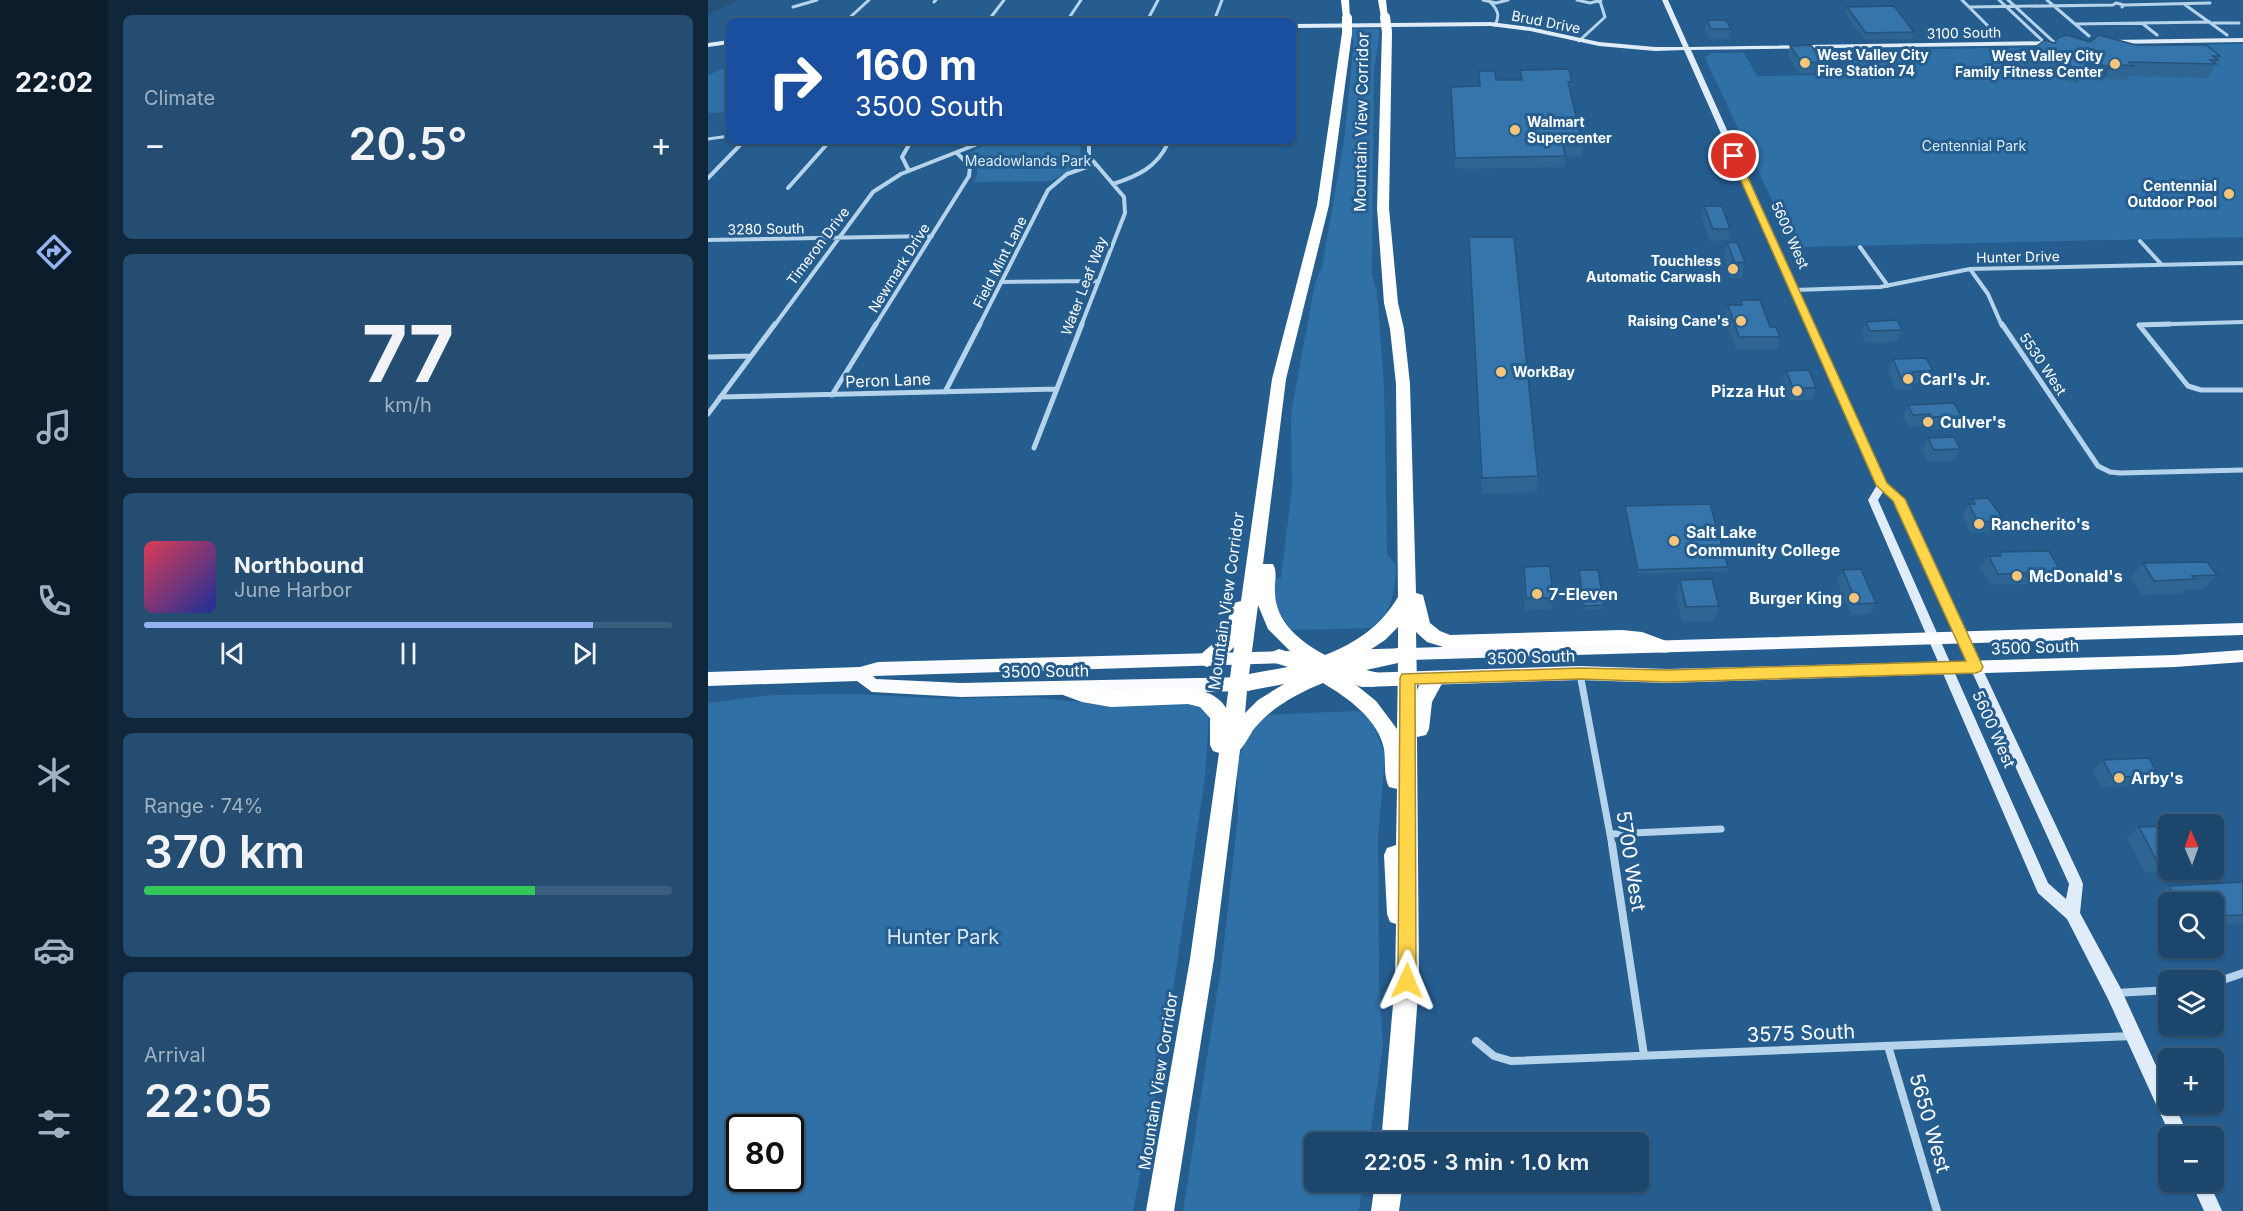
<!DOCTYPE html>
<html lang="en">
<head>
<meta charset="utf-8">
<style>
  body { margin:0; font-family:Inter,sans-serif; background:#254d71; color:#f1f3f6; height:100vh; display:flex; flex-direction:column; font-size:22px; white-space:nowrap }
  * { box-sizing:border-box; margin:0 }
  p { font-size:20px; color:#a0b1c1 }
  .icon { flex:none; width:33px; height:33px; fill:none; stroke:currentColor; stroke-width:2; stroke-linecap:round; stroke-linejoin:round }
  .map { position:relative; flex:1; overflow:hidden }
  .panel { display:flex; flex-direction:column; gap:15px; padding:15px; background:#0f263b; width:600px }
  .panel>* { flex:none }
  .banner { position:absolute; left:18px; top:18px; width:570px; height:126px; border-radius:9px; box-shadow:0 2px 4px #0004,0 0 0 2px #3a5e7e; background:#1a4fa0; color:#fff; overflow:hidden }
  .needle { width:39px; rotate:358deg }
  .tools { position:absolute; left:1450px; top:814px; display:grid; gap:12px }
  .tools a { display:grid; place-items:center; width:66px; height:66px; border-radius:9px; background:#1c466b; box-shadow:0 2px 4px #0004,0 0 0 2px #3a5e7e; font-size:30px }
  .speed { position:absolute; left:18px; top:1114px; display:flex; gap:12px; font-size:30px; font-weight:700; text-align:center }
  .speed>* { display:grid; place-content:center; width:78px; height:78px; border-radius:50%; background:#1c466b; box-shadow:0 2px 4px #0004,0 0 0 2px #3a5e7e; line-height:1 }
  .speed .limit { border:3px solid #111; border-radius:9px; background:#fff; color:#111 }
  .pin { position:absolute; display:grid; place-items:center; width:51px; height:51px; color:#fff; margin:-26px; border:3px solid #fff; border-radius:50%; box-shadow:0 2px 6px #0007 }
  .me { position:absolute; width:66px; margin:-33px; rotate:1deg; stroke-linejoin:round; filter:drop-shadow(0 0 4px #0008) }
  .turn { display:flex; align-items:center; gap:21px; height:126px; padding:0 30px; font-size:27px }
  .turn .icon { width:78px; height:78px; stroke-width:2.5 }
  .turn b { display:block; font-size:42px; line-height:51px }
  .big { font-size:45px; font-weight:600; line-height:1.1 }
  .panel .tile { flex:1; display:flex; flex-direction:column; justify-content:center; gap:9px; min-width:0; padding:0 21px; border-radius:9px; background:#254d71 }
  .panel .dial { align-items:center; gap:0 }
  .dial b { font-size:78px; line-height:1 }
  .song { display:flex; align-items:center; gap:18px }
  .cover { width:72px; height:72px; border-radius:9px; background:linear-gradient(135deg,hsl(350 70% 55%),hsl(230 70% 35%)) }
  .played { height:6px; border-radius:3px; background:linear-gradient(90deg,#95b2f1 85%,#3a5e7e 85%) }
  .keys { display:flex; justify-content:space-around; direction:ltr }
  .heat { display:flex; justify-content:space-between; align-items:center; font-size:33px; direction:ltr }
  .charge { height:9px; border-radius:4px; background:linear-gradient(90deg,#34c759 74%,#3a5e7e 0) }
  .trip { position:absolute; left:596px; top:1132px; width:345px; height:60px; border-radius:9px; background:#1c466b; box-shadow:0 2px 4px #0004,0 0 0 2px #3a5e7e; font-weight:600; line-height:60px; text-align:center }
  main { display:flex; flex:1; min-height:0 }
  .tab-bar { display:flex; flex-direction:column; width:108px; justify-content:space-around; align-items:center; background:#0b1c2b; color:#a0b1c1 }
  .tab-bar .icon { width:42px; height:42px }
  .tab-bar .on { color:#95b2f1 }
  .tab-bar b { font-size:27px; color:#f1f3f6 }
  .map>svg:first-child { display:block }
</style>
</head>
<body>
<main>
<nav class="tab-bar">
<b>22:02</b>
<svg class="icon on" aria-label="directions" viewBox="0 0 24 24"><path d="M12 3l9 9-9 9-9-9zM9 14v-3h6M13 9l2 2-2 2"/></svg>
<svg class="icon" aria-label="music" viewBox="0 0 24 24"><path d="M9 18V5l10-2v13"/><circle cx="6" cy="18" r="3"/><circle cx="16" cy="16" r="3"/></svg>
<svg class="icon" aria-label="phone" viewBox="0 0 24 24"><path d="M5 4h4l2 5-3 2q2 4 5 5l2-3 5 2v4C11 20 4 13 5 4z"/></svg>
<svg class="icon" aria-label="climate" viewBox="0 0 24 24"><path d="M12 3v18M4 7l16 10M4 17L20 7"/></svg>
<svg class="icon" aria-label="car" viewBox="0 0 24 24"><path d="M5 17H2v-5l4-1 3-4h7l3 4 3 1v5h-3M9 17h6M6 11h13"/><circle cx="7" cy="17" r="2"/><circle cx="17" cy="17" r="2"/></svg>
<svg class="icon" aria-label="filters" viewBox="0 0 24 24"><path d="M4 7h16M4 17h16"/><circle cx="9" cy="7" r="2"/><circle cx="15" cy="17" r="2"/></svg>
</nav>
<section class="panel">
<div class="tile"><p>Climate</p>
<div class="heat"><a>−</a><b class="big">20.5°</b><a>+</a></div>
</div>
<div class="tile dial"><b>77</b><p>km/h</p></div>
<div class="tile">
<div class="song"><i class="cover"></i><div><b>Northbound</b><p>June Harbor</p></div></div>
<div class="played"></div>
<div class="keys"><svg class="icon" aria-label="previous" viewBox="0 0 24 24"><path d="M18 5L8 12l10 7zM5 5v14"/></svg><svg class="icon" aria-label="pause" viewBox="0 0 24 24"><path d="M8 5v14M16 5v14"/></svg><svg class="icon" aria-label="next" viewBox="0 0 24 24"><path d="M6 5l10 7-10 7zM19 5v14"/></svg></div>
</div>
<div class="tile"><p>Range · 74%</p><b class="big">370 km</b><div class="charge"></div></div>
<div class="tile"><p>Arrival</p><b class="big">22:05</b></div>
</section>
<div class="map">
<svg width="1535" height="1211" viewBox="0 0 1535 1211">
  <rect width="100%" height="100%" fill="#255d8f"/>
  <!-- green -->
  <path fill="#2f70a6" fill-rule="evenodd" d="M644 29H671V40L666 70 664 274 669 292 676 385 679 554 688 565C687 591 685 612 663 628L583 630 568 607 565 581 573 578 584 489 583 413 607 283 614 267 636 141 646 40 643 38Z
    M1535 44V237L1086 247 997 58 1003 53H1036L1049 76 1116 75 1141 62 1177 57 1171 50Z
    M21 66V112L0 113V75Z
    M283 141H374L372 152 376 162 343 181 266 182C273 170 267 164 260 154Z
    M148 694 239 699 325 697 369 702 473 700 485 701 501 715 497 777 455 1056 425 1211H0V703L65 695ZM32 1128H82V1179H32Z
    M648 711 656 713 666 727 677 755 670 837 671 981 675 1046 661 1143H606V1182H655L651 1211H475L514 961 530 815 529 765 539 734 557 715Z"/>
  <g fill="none" stroke-linecap="round" stroke-linejoin="round">
    <!-- street-far4 -->
    <path stroke="#b5d3eb" stroke-width="3" d="M775 0 788 3 800 0
      M869 0 882 3 893 0
      M1254 0 1291 37
      M1291 0 1337 43
      M1300 0 1347 43
      M1339 0 1381 36
      M226 2 228 0
      M783 3C790 10 792 16 787 25
      M1476 4 1519 35
      M85 7 109 0
      M1261 7 1405 5 1408 3 1416 5
      M1414 7 1416 5 1502 3
      M138 21 161 0
      M280 21 296 0
      M359 21 373 0
      M439 21 450 0
      M506 21 514 0
      M1505 23H1531
      M1367 24 1502 22
      M1435 24 1449 35
      M871 41 897 17 892 1
      M0 139 21 136
      M381 141V144
      M33 144 36 141
      M118 144 121 141
      M201 144 203 141
      M268 144 276 141
      M460 144 461 141"/>
    <!-- street-far3 -->
    <path stroke="#b5d3eb" stroke-width="4" d="M201 171 194 157 202 143
      M0 178 34 143
      M405 184C430 176 449 167 460 143
      M80 188 120 143
      M0 240 224 236
      M1432 241 1454 265
      M1152 247 1180 286
      M1262 269 1280 294 1294 326
      M293 282 391 281
      M1087 290 1172 287 1262 269 1535 263
      M1431 325 1535 322
      M66 326 165 192 193 174 272 143
      M167 326 261 176 262 166 249 153
      M271 326 340 190 359 174 387 164
      M373 326 417 213 416 197 381 156V143"/>
    <!-- street-far2 -->
    <path stroke="#b5d3eb" stroke-width="5" d="M1294 324 1390 466 1402 472 1412 473 1535 470
      M1431 325 1480 386 1493 390H1535
      M1431 325 1462 324
      M0 357 43 356
      M237 392 272 324
      M124 395 168 324
      M12 397 349 389
      M0 414 67 324
      M326 448 374 324"/>
    <!-- street-far1 -->
    <path stroke="#b5d3eb" stroke-width="7" d="M872 674 904 845
      M903 834 1013 829"/>
    <!-- street -->
    <path stroke="#b5d3eb" stroke-width="8" d="M904 844 936 1055
      M1506 983 1535 973
      M1408 993 1461 990
      M768 1041 786 1056 803 1061 1425 1036
      M1180 1046 1229 1211"/>
    <!-- secondary -->
    <path fill="#e0edf9" fill-rule="evenodd" d="M954 0H960L981 47 1347 41 1350 43 1347 45 983 50 1178 483 1195 499 1373 879 1375 884 1372 913 1412 987 1461 1094V1104H1466L1481 1137H1463L1400 999 1359 919 1330 893 1160 500 1169 485 976 50 947 51 891 46 822 31 782 26 585 28V24L782 22 822 27 891 42 947 47H975ZM1175 492 1186 501 1361 884 1358 899 1340 883 1170 500Z
      M1535 38V42L1403 44 1400 42 1403 40Z
      M21 40V44L0 47V43Z
      M1483 1182H1501L1514 1211H1496Z"/>
    <!-- primary -->
    <path fill="#fafcff" fill-rule="evenodd" d="M1535 623V635L635 662 629 660 627 656 629 652 635 650Z
      M1535 650V662L1467 667 959 683 871 680 654 687 648 685 646 680 648 675 654 673 871 666 959 669 1467 655Z
      M581 651 587 653 589 657 587 661 581 663 165 676 168 679 253 683 540 677 546 679 548 684 546 689 540 691 253 697 164 692 149 681 0 686V672L152 667 170 662Z"/>
    <!-- highway -->
    <path fill="#fff" fill-rule="evenodd" d="M633 0H641L642 20 635 18Z
      M670 0H678L680 19 673 17Z
      M679 29 684 32 681 208 690 303 696 329 702 384 708 593 715 595 722 623 732 631 742 635 914 630 934 632 961 642 963 647 961 652C951 655 927 646 914 644L742 649 719 642 708 632 709 690C714 679 720 668 734 672L737 678 724 702 721 729 718 735 709 737 711 981 699 1143H673L687 981 688 924 682 922 679 914 676 855 679 848 688 845 689 789 681 787C675 775 678 761 676 749 670 719 640 698 615 683 590 693 562 708 545 730 541 737 537 744 532 750L506 959 466 1211H438L482 959 511 753 505 751 502 745V718L492 707 480 704 403 707 374 702 355 695 352 689 355 683 362 681C376 686 388 690 403 691 435 693 498 675 518 708L526 647 513 660 499 667 492 664 490 659C495 649 507 645 514 635 521 625 520 613 526 603L533 601 564 379 609 205 634 33 639 30 644 33 621 205 578 379 555 564H565C570 573 566 583 567 592 567 622 593 642 617 655 648 643 673 626 690 597L688 384 682 329 676 303 669 208 674 32ZM550 605 560 629 584 653 571 649 564 652 562 657 564 662 580 667 541 674ZM690 627V648L653 656 677 640ZM690 663 689 729 668 701 647 684 664 687 671 685 674 679 671 673 658 670ZM576 684 550 700 537 713 539 691Z
      M667 1182H695L691 1211H663Z"/>
    <!-- highway-bridge -->
    <path stroke="#fff" stroke-width="10" d="M677 17 679 32
      M639 18V33"/>
  </g>
  <!-- wall -->
  <path fill="#2e6593" d="M1139 7 1206 32 1204 39H1156L1137 13Z
    M999 20 1023 29 1021 39H1001L997 30Z
    M1382 42 1428 45 1512 56 1500 78 1420 76 1418 80 1396 78 1393 81 1373 78 1367 83 1313 67 1319 53 1347 43Z
    M1082 46 1115 62 1112 73H1091L1080 56Z
    M812 70 864 82 863 92H862L875 145 874 156 857 157V167L747 169 744 98 771 86V71L788 80H812Z
    M996 206 1022 229 1020 240 1002 241 994 218Z
    M761 237 830 476 829 492 774 494Z
    M1019 243 1037 262 1034 278H1023L1016 258Z
    M1033 300 1072 337 1069 349H1028L1017 317 1020 305H1031Z
    M1158 322 1194 330 1189 342 1158 343 1153 334Z
    M1185 359 1225 370 1219 382 1205 384 1202 390H1188L1180 372Z
    M1078 371 1108 388 1104 400H1081L1074 383Z
    M1200 405 1253 416 1247 428 1218 429 1217 426 1200 427 1195 417Z
    M1220 438 1252 449 1246 461 1220 462 1214 450Z
    M1264 499 1294 517 1286 532 1263 533 1254 516Z
    M917 506 1020 567 1019 571 930 574 917 510Z
    M1292 552 1353 572 1345 584 1282 585 1273 567 1281 556H1289Z
    M1435 563 1509 575 1495 590H1477L1474 594 1434 595 1423 577Z
    M816 567 845 598 844 609 817 610 815 578Z
    M871 570 896 605 895 609 875 610 870 574Z
    M1135 570 1168 603 1162 614 1143 615 1129 581Z
    M972 580 1011 606 1006 621 974 622 968 596Z
    M1395 760 1451 776 1439 786 1393 787 1384 771Z
    M1461 826V870H1473L1470 872 1437 873 1419 837 1431 827Z
    M1535 882V923L1506 924V903H1461V920L1448 895 1461 886Z"/>
  <!-- shaded-wall -->
  <path fill="#255278" d="M0 0H31L0 14Z
    M1380 64 1373 78 1367 83 1373 69Z
    M1403 64 1396 78 1393 81 1400 66Z"/>
  <!-- building -->
  <path fill="#3575ab" stroke="#255278" stroke-width="1.5" d="M1186 6 1206 32 1158 33 1139 7Z
    M999 20H1018L1023 29H1003Z
    M1359 35 1382 42 1391 35 1428 45H1498L1512 56H1505L1510 60H1502L1508 64 1421 62 1425 66 1403 64 1400 66 1380 64 1373 69 1319 53 1337 40 1347 43 1349 38Z
    M1103 45 1115 62 1094 63 1082 46Z
    M861 69 864 82H860L875 145H855L857 156 747 158 743 87 772 86 771 71H787L788 80H814L812 70Z
    M996 206H1014L1022 229H1005Z
    M761 237H806L830 476 774 478Z
    M1029 242 1037 262 1027 263 1019 243Z
    M1033 300H1052L1062 327H1068L1072 337H1031L1020 305H1034Z
    M1189 320 1194 330 1162 331 1158 322Z
    M1218 358 1225 370 1204 372 1207 378H1193L1185 359Z
    M1101 370 1108 388H1085L1078 371Z
    M1246 403 1253 416 1224 417 1222 414 1205 415 1200 405Z
    M1246 437 1252 449 1226 450 1220 438Z
    M1280 498 1294 517H1291L1293 521 1270 522 1261 504H1267L1264 499Z
    M1002 504 1020 567 930 570 917 506Z
    M1341 551 1353 572 1290 574 1281 556H1293L1292 552Z
    M1499 562 1509 575 1484 576 1487 579 1446 581 1435 563Z
    M842 566 845 598H818L816 567Z
    M1153 569 1168 603 1149 604 1135 570Z
    M871 570H890L896 605 876 606Z
    M1004 579 1011 606 978 607 972 580Z
    M1441 758 1451 776 1404 777 1395 760Z
    M1461 826V863H1450L1431 827Z
    M1535 882V915L1506 916V903H1470L1461 886Z"/>
  <!-- route -->
  <path fill="#ffd54a" stroke="#a68a30" stroke-width="1.5" d="M1026 153 1030 156 1179 483 1197 499 1275 667 1273 671 1268 673 959 682 872 679 707 684 708 981 706 988 699 990 693 988 690 981 692 678 694 674 872 668 959 670 1258 661 1185 501 1168 485 1022 156Z"/>
  <!-- markers -->
  <g fill="#f5c679" stroke="#255d8f" stroke-width="2">
    <circle cx="1097" cy="63" r="6"/>
    <circle cx="1407" cy="64" r="6"/>
    <circle cx="807" cy="130" r="6"/>
    <circle cx="1521" cy="194" r="6"/>
    <circle cx="1025" cy="269" r="6"/>
    <circle cx="1033" cy="321" r="6"/>
    <circle cx="793" cy="372" r="6"/>
    <circle cx="1200" cy="379" r="6"/>
    <circle cx="1089" cy="391" r="6"/>
    <circle cx="1220" cy="422" r="6"/>
    <circle cx="1271" cy="524" r="6"/>
    <circle cx="966" cy="541" r="6"/>
    <circle cx="1309" cy="576" r="6"/>
    <circle cx="829" cy="594" r="6"/>
    <circle cx="1146" cy="598" r="6"/>
    <circle cx="1411" cy="778" r="6"/>
  </g>
  <g text-anchor="middle" stroke-width="6" stroke-linejoin="round" paint-order="stroke">
    <!-- far-street labels -->
    <g font-size="14" fill="#fff" stroke="#255d8f">
      <text transform="translate(838 22) rotate(11)" y="5">Brud Drive</text>
      <text transform="translate(1256 33) rotate(-1)" y="5">3100 South</text>
      <text transform="translate(58 229) rotate(-1)" y="5">3280 South</text>
      <text transform="translate(1082 235) rotate(66)" y="5">5600 West</text>
      <text transform="translate(110 246) rotate(-53)" y="5">Timeron Drive</text>
      <text transform="translate(1310 257) rotate(-1)" y="5">Hunter Drive</text>
      <text transform="translate(292 262) rotate(-63)" y="5">Field Mint Lane</text>
      <text transform="translate(191 268) rotate(-58)" y="5">Newmark Drive</text>
      <text transform="translate(376 286) rotate(-69)" y="5">Water Leaf Way</text>
      <text transform="translate(1335 364) rotate(56)" y="5">5530 West</text>
    </g>
    <!-- far-poi labels -->
    <g font-size="14" font-weight="bold" fill="#fff" stroke="#255d8f" text-anchor="end">
      <text x="1109" y="60" text-anchor="start">West Valley City<tspan x="1109" dy="16">Fire Station 74</tspan></text>
      <text x="1395" y="61">West Valley City<tspan x="1395" dy="16">Family Fitness Center</tspan></text>
      <text x="819" y="127" text-anchor="start">Walmart<tspan x="819" dy="16">Supercenter</tspan></text>
      <text x="1509" y="191">Centennial<tspan x="1509" dy="16">Outdoor Pool</tspan></text>
      <text x="1013" y="266">Touchless<tspan x="1013" dy="16">Automatic Carwash</tspan></text>
      <text x="1021" y="326">Raising Cane's</text>
      <text x="805" y="377" text-anchor="start">WorkBay</text>
    </g>
    <!-- far-park labels -->
    <g font-size="14" fill="#daebf8" stroke="#255d8f">
      <text x="1266" y="151">Centennial Park</text>
      <text x="320" y="166">Meadowlands Park</text>
    </g>
    <!-- street labels -->
    <g font-size="16" fill="#fff" stroke="#255d8f">
      <text transform="translate(653 122) rotate(-89)" y="6">Mountain View Corridor</text>
      <text transform="translate(180 380) rotate(-2)" y="6">Peron Lane</text>
      <text transform="translate(518 601) rotate(-82)" y="6">Mountain View Corridor</text>
      <text transform="translate(1327 647) rotate(-2)" y="6">3500 South</text>
      <text transform="translate(823 657) rotate(-2)" y="6">3500 South</text>
      <text transform="translate(337 671) rotate(-1)" y="6">3500 South</text>
      <text transform="translate(1286 729) rotate(66)" y="6">5600 West</text>
      <text transform="translate(450 1081) rotate(-81)" y="6">Mountain View Corridor</text>
    </g>
    <!-- poi labels -->
    <g font-size="16" font-weight="bold" fill="#fff" stroke="#255d8f" text-anchor="start">
      <text x="1212" y="385">Carl's Jr.</text>
      <text x="1077" y="397" text-anchor="end">Pizza Hut</text>
      <text x="1232" y="428">Culver's</text>
      <text x="1283" y="530">Rancherito's</text>
      <text x="978" y="538">Salt Lake<tspan x="978" dy="18">Community College</tspan></text>
      <text x="1321" y="582">McDonald's</text>
      <text x="841" y="600">7-Eleven</text>
      <text x="1134" y="604" text-anchor="end">Burger King</text>
      <text x="1423" y="784">Arby's</text>
    </g>
    <!-- near-street labels -->
    <g font-size="20" fill="#fff" stroke="#255d8f">
      <text transform="translate(923 861) rotate(81)" y="7">5700 West</text>
      <text transform="translate(1093 1033) rotate(-2)" y="7">3575 South</text>
      <text transform="translate(1222 1123) rotate(74)" y="7">5650 West</text>
    </g>
    <!-- near-park labels -->
    <g font-size="20" fill="#daebf8" stroke="#255d8f">
      <text x="235" y="944">Hunter Park</text>
    </g>
  </g>
</svg>
<div class="tools">
<a><svg class="needle" viewBox="-14 -14 28 28"><path d="M0-13l5 13h-10z" fill="#e53935"/><path d="M0 13l5-13h-10z" fill="#a0b1c1"/></svg></a>
<a><svg class="icon" aria-label="search" viewBox="0 0 24 24"><circle cx="10" cy="10" r="6"/><path d="M15 15l6 6"/></svg></a>
<a><svg class="icon" aria-label="layers" viewBox="0 0 24 24"><path d="M12 4l9 5-9 5-9-5zM3 14l9 5 9-5"/></svg></a>
<a>+</a>
<a>−</a>
</div>
<div class="speed"><div class="limit">80</div></div>
<div class="pin" style="left:1026px;top:156px;background:#d93025"><svg class="icon" aria-label="arrive" viewBox="0 0 24 24"><path d="M6 21V4h12l-3 4 3 4H6"/></svg></div>
<svg class="me" style="left:699px;top:981px" viewBox="-20 -20 40 40"><path d="M0-17L14 15 0 8-14 15z" fill="#ffd54a" stroke="#fff" stroke-width="4"/></svg>
<div class="trip">22:05 · 3 min · 1.0 km</div>
<div class="banner">
<div class="turn"><svg class="icon" aria-label="right" viewBox="0 0 24 24"><path d="M7 20v-9h11M14 6l5 5-5 5"/></svg><div><b>160 m</b>3500 South</div></div>
</div>
</div>
</main>
</body>
</html>
